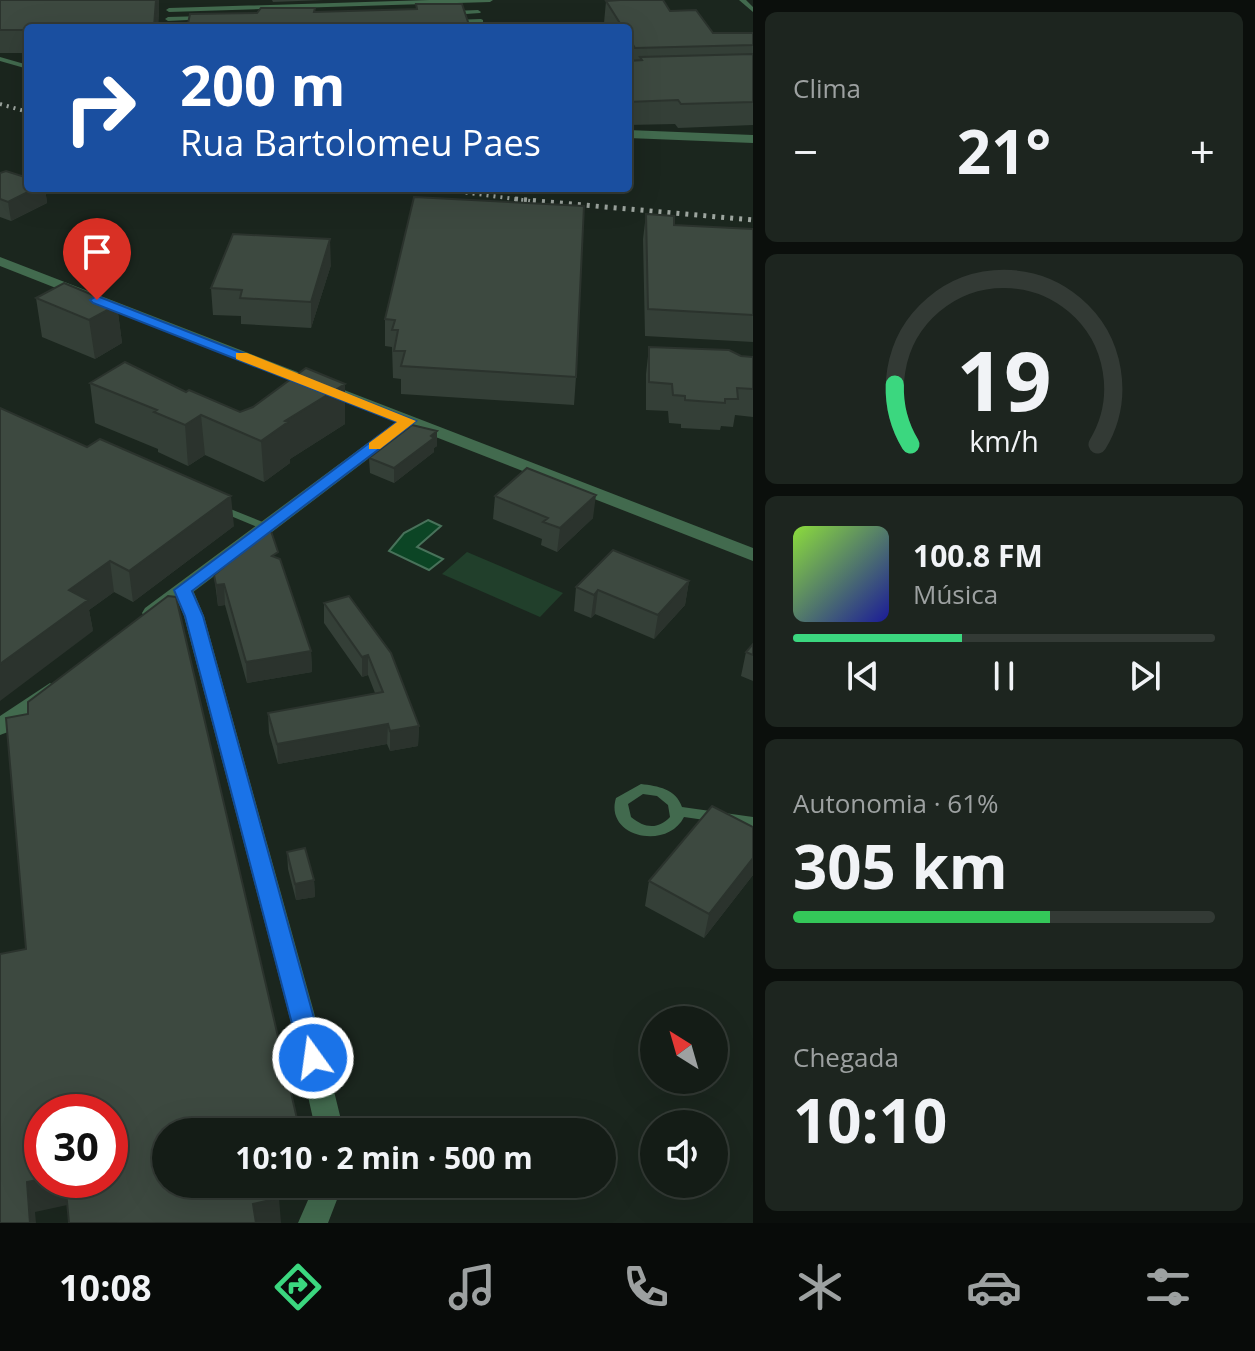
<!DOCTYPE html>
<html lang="pt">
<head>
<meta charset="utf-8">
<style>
  body { margin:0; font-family:"Open Sans",sans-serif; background:#1d251f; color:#f1f3f6; height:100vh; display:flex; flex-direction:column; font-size:30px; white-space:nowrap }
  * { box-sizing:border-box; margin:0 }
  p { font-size:26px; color:#9da1a1 }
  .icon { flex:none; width:44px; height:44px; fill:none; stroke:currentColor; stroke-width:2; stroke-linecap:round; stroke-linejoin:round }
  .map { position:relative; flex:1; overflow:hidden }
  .details { display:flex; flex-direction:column; gap:12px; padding:12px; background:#0b0f0c; width:502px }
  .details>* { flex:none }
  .banner { position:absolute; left:24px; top:24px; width:608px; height:168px; border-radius:8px; box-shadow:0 8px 32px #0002,0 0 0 2px #333a35; background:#1a4fa0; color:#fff; overflow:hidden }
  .needle { width:52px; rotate:323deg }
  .buttons { position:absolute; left:640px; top:1006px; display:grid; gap:16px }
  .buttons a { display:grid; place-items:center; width:88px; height:88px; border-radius:50%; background:#141c16; box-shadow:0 8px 32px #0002,0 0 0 2px #333a35; font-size:40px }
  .speed { position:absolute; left:24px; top:1094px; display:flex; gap:16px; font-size:40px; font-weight:700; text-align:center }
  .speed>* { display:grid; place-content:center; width:104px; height:104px; border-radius:50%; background:#141c16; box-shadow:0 8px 32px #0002,0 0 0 2px #333a35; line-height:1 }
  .speed .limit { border:12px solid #d22; background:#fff; color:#111 }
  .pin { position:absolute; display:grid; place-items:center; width:68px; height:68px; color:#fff; margin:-82px -34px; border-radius:50% 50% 50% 0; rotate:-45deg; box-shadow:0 0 8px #0007 }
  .pin .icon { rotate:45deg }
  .me { position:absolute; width:88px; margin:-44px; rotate:346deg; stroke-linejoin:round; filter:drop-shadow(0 0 6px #0008) }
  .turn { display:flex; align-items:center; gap:28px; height:168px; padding:0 24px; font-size:36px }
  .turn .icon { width:104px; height:104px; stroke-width:2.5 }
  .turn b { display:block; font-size:56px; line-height:68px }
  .big { font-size:60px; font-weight:700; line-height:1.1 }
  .details .tile { flex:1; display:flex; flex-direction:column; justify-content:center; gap:12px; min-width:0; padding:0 28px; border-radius:12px; background:#1d251f }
  .details .dial { align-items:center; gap:0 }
  .dial svg { height:208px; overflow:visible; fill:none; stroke:#333a35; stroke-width:7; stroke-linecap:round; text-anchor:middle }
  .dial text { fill:#f1f3f6; stroke:none }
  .song { display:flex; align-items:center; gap:24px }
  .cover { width:96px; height:96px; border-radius:12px; background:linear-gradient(135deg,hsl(90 70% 55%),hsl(240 70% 35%)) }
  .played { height:8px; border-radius:4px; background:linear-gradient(90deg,#3bd77f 40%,#333a35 40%) }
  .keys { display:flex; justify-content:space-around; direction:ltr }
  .heat { display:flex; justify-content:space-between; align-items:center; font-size:44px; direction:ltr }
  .charge { height:12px; border-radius:6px; background:linear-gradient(90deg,#34c759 61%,#333a35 0) }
  .trip { position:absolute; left:152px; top:1118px; width:464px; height:80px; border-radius:40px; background:#141c16; box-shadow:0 8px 32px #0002,0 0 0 2px #333a35; font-weight:700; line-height:80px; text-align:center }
  .tab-bar { display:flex; height:128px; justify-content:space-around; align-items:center; background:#080b09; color:#9da1a1 }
  .tab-bar .icon { width:56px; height:56px }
  .tab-bar .active { color:#3bd77f }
  .tab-bar b { font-size:36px; color:#f1f3f6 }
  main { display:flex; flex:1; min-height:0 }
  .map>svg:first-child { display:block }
</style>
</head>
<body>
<main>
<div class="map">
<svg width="753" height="1223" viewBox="0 0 753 1223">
  <rect width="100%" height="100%" fill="#1b261e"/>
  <!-- green -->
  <path fill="#213f2b" d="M467 552 563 593 540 617 442 574Z"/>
  <!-- water -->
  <path fill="#0c4525" stroke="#48725a" stroke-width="2" d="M428 520 441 526 417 547 443 559 429 570 389 551 404 533Z"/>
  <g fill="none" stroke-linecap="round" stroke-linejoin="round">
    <!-- service -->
    <path fill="#426a4e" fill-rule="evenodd" d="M429 0H493L490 2 169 12 166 10 169 8Z
      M739 0H746L753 7V12Z
      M478 10 481 12 480 13 452 15 449 13 452 11Z
      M205 16 208 18 207 19 168 21 165 19 168 17Z
      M481 19 483 20V22L453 24 450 22 453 20Z
      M0 57 28 65V69L0 61Z
      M218 504 270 525 272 527 270 529H262L214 509 212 507Z
      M641 784C658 786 676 789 682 807L753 817V827L684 817C667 851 604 837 616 798ZM643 794 657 796 668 805 670 817C658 830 644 828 631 817L628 804Z"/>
    <!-- minor -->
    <path fill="#426a4e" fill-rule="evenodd" d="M628 130 753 135V143L628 138Z
      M183 584 193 590 204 616 320 1034 344 1132H316L294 1034 184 616 173 590Z
      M315 1184H343L328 1223H298Z"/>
    <!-- tertiary -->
    <path fill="#426a4e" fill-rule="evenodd" d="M0 257 753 548V561L410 427 159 618H145L142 613 145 608 396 422 0 266Z
      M50 683 61 690 57 695 8 732 0 735V716Z"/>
    <!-- rail-far1 -->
    <path stroke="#9da59f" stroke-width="4" stroke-dasharray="2 5" stroke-linecap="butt" d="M0 104 28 112
      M431 188 530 201"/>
    <!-- rail -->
    <path stroke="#9da59f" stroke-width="5" stroke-dasharray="3 6" stroke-linecap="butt" d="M515 199 753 220"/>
  </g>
  <!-- wall -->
  <path fill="#343f37" d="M0 0 159 8 158 28H28V53H0Z
    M272 0H324L273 2Z
    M606 1 670 11 713 33H753V125L678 128 675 124 628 125V28H607L604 23Z
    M0 173 28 188H45L47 203 11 221 0 217Z
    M414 197 576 377 574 405 401 394V379L393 378 392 347 385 346V319Z
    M646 214 674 225 753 229V342L645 336 643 239Z
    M331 265 311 328 241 324V316L213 315 211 288Z
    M36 298 117 305 122 343 95 359 42 337Z
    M649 347 753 357V417L735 415 733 427 721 426 720 430 681 428V424L669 423 668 411 646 410V374Z
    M90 383 186 392 240 412 345 424 290 459V463L264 482 205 455 188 466 158 452V449L95 423Z
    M0 408 234 526 133 602 114 592 89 610 93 631Z
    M437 431V446L434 448V452L394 483 370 473 369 458Z
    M495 496 593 518 557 552 541 545 542 539 493 519Z
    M278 558 311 651 312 672 247 683 225 605 218 606 214 575Z
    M689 581 685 605 654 639 595 614 591 618 574 611 576 587Z
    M349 596 419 726 418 746 390 751 387 744 278 764 269 733 268 713 375 693 368 675 362 677 324 623V603Z
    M753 644V681L741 676 746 652Z
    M753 827V875L704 938 645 906 649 881Z
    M287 852 314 880 315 897 296 900 288 869Z"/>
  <!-- shaded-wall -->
  <path fill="#2b332d" d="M156 0H159V8L158 28H154Z
    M36 188H45L47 203 11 221 8 202Z
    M330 239 331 265 311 328V302Z
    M117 305 122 343 95 359 89 320Z
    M345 384V424L290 459V463L264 482 261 441 285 421Z
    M201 415 205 455 188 466 185 425Z
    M437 431V446L434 448V452L394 483V468Z
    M596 495 593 518 557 552 560 528Z
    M231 496 234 526 133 602 129 571Z
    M110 561 114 592 89 610 93 631 0 701V664L69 590Z
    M689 581 685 605 654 639 658 615Z
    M224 584 225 605 218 606 216 585Z
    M598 590 595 614 591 618 594 595Z
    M311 651 312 672 247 683 246 662Z
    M368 655V675L362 677V657Z
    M388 724 387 744 278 764 277 744Z
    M419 726 418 746 390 751V731Z
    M753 858V875L704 938 709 914Z
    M314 880 315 897 296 900 295 884Z
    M298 1123 299 1132H265V1130Z
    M42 1179V1180H66L72 1204 35 1212 36 1223H30L27 1182Z
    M279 1198 281 1223H254L253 1204Z"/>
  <!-- building -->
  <path fill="#3d4940" stroke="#2b332d" stroke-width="2" d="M0 0H156L154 27 28 28V30H0Z
    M620 0H663L670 11 696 10 713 33H753V45L635 48 628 37V28H623L606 1Z
    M416 4H462L470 28H187L190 14 257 13 261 8H315L314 12 417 9Z
    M753 54V102L681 104 678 100 628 102V61L642 60 640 57Z
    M6 171 28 178V188H36L8 202 0 199V173Z
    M414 197 584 206 576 377 401 366 405 351H394L398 330H392L395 320 385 319Z
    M646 214 674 216V225L753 229V315L648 309Z
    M233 234 330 239 311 302 240 298 242 290 211 288Z
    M64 283 117 305 89 320 36 298Z
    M649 347 729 350 741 356 753 357V389L737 388 738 399H725V403L685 400V396L673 395 672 384 649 382Z
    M125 362 186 392 189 390 240 412 253 407 306 368 345 384 285 421 288 422 261 441 201 415 185 425 154 412 157 410 90 383Z
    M0 408 87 447 100 439 231 496 129 571 110 561 69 590 88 600 0 664Z
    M412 425 437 431 431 436 434 438 394 468 369 458Z
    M527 468 596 495 560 528 543 522 548 518 495 496Z
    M270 528 278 552 272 556 280 559 311 651 246 662 224 584 216 585 214 575Z
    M613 550 689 581 658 615 598 590 594 595 576 587Z
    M168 596 176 597 298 1123 265 1130V1132H166V1184H276L279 1198 253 1204 256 1223H69L65 1180H110V1112H42V1179L27 1182 30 1223H0V954L26 949 6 718 28 714V702Z
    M349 596 391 653 419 726 390 731 388 724 277 744 268 713 383 692 368 655 362 657 324 603Z
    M753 644V655L746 652Z
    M712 806 753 827V858L709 914 649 881Z
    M305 848 314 880 295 884 287 852Z"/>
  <!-- route -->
  <path fill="#1a73e8" stroke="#114b97" stroke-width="2" d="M97 296 416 421 192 591 203 616 325 1058 322 1066 313 1069 305 1066 301 1058 185 616 174 590 397 422 93 303 90 300Z"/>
  <!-- slow -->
  <path fill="#f59e0b" d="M236 353H247L416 421 380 449H369V443L397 422 236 359Z"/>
</svg>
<div class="buttons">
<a><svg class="needle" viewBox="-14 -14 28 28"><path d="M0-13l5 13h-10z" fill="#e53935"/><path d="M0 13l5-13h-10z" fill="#9da1a1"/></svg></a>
<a><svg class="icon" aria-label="sound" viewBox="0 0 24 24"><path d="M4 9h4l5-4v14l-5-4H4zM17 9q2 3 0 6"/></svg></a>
</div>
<div class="speed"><div class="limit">30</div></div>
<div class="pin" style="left:97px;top:300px;background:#d93025"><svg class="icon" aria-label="arrive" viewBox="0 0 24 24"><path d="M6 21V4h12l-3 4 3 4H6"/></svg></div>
<svg class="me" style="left:313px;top:1058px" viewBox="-20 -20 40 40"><circle r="17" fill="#1a73e8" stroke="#fff" stroke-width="3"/><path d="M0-11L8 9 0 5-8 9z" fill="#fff"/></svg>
<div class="trip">10:10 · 2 min · 500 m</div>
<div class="banner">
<div class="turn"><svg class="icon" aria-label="right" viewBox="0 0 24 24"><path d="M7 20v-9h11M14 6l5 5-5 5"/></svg><div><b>200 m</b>Rua Bartolomeu Paes</div></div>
</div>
</div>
<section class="details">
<div class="tile"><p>Clima</p>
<div class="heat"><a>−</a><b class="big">21°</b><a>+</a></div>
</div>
<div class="tile dial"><svg viewBox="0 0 100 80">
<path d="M14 69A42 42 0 1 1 86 69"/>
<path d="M14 69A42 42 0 0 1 8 46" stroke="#3bd77f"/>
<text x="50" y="56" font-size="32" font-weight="700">19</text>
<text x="50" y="72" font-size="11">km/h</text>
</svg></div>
<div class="tile">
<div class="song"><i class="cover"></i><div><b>100.8 FM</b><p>Música</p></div></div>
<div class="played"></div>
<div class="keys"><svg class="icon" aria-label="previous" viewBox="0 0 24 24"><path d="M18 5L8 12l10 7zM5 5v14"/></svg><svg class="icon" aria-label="pause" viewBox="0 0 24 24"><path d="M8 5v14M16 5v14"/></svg><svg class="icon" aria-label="next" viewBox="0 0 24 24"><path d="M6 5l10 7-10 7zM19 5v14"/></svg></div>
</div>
<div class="tile"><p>Autonomia · 61%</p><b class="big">305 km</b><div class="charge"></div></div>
<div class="tile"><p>Chegada</p><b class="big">10:10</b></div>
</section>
</main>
<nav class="tab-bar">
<b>10:08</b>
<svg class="icon active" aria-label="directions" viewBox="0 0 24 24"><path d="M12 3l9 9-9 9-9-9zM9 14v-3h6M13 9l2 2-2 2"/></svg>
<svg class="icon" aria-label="music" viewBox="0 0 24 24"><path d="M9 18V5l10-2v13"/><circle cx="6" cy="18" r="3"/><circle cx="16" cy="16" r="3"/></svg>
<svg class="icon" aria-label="phone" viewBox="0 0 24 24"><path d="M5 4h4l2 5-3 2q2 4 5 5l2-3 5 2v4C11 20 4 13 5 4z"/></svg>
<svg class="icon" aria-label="climate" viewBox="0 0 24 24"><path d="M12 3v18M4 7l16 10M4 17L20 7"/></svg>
<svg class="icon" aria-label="car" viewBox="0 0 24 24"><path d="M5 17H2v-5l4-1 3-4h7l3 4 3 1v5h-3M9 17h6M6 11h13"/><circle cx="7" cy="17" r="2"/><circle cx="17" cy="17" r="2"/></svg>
<svg class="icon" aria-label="filters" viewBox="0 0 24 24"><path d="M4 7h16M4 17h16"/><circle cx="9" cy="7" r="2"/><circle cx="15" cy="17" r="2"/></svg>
</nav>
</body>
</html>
